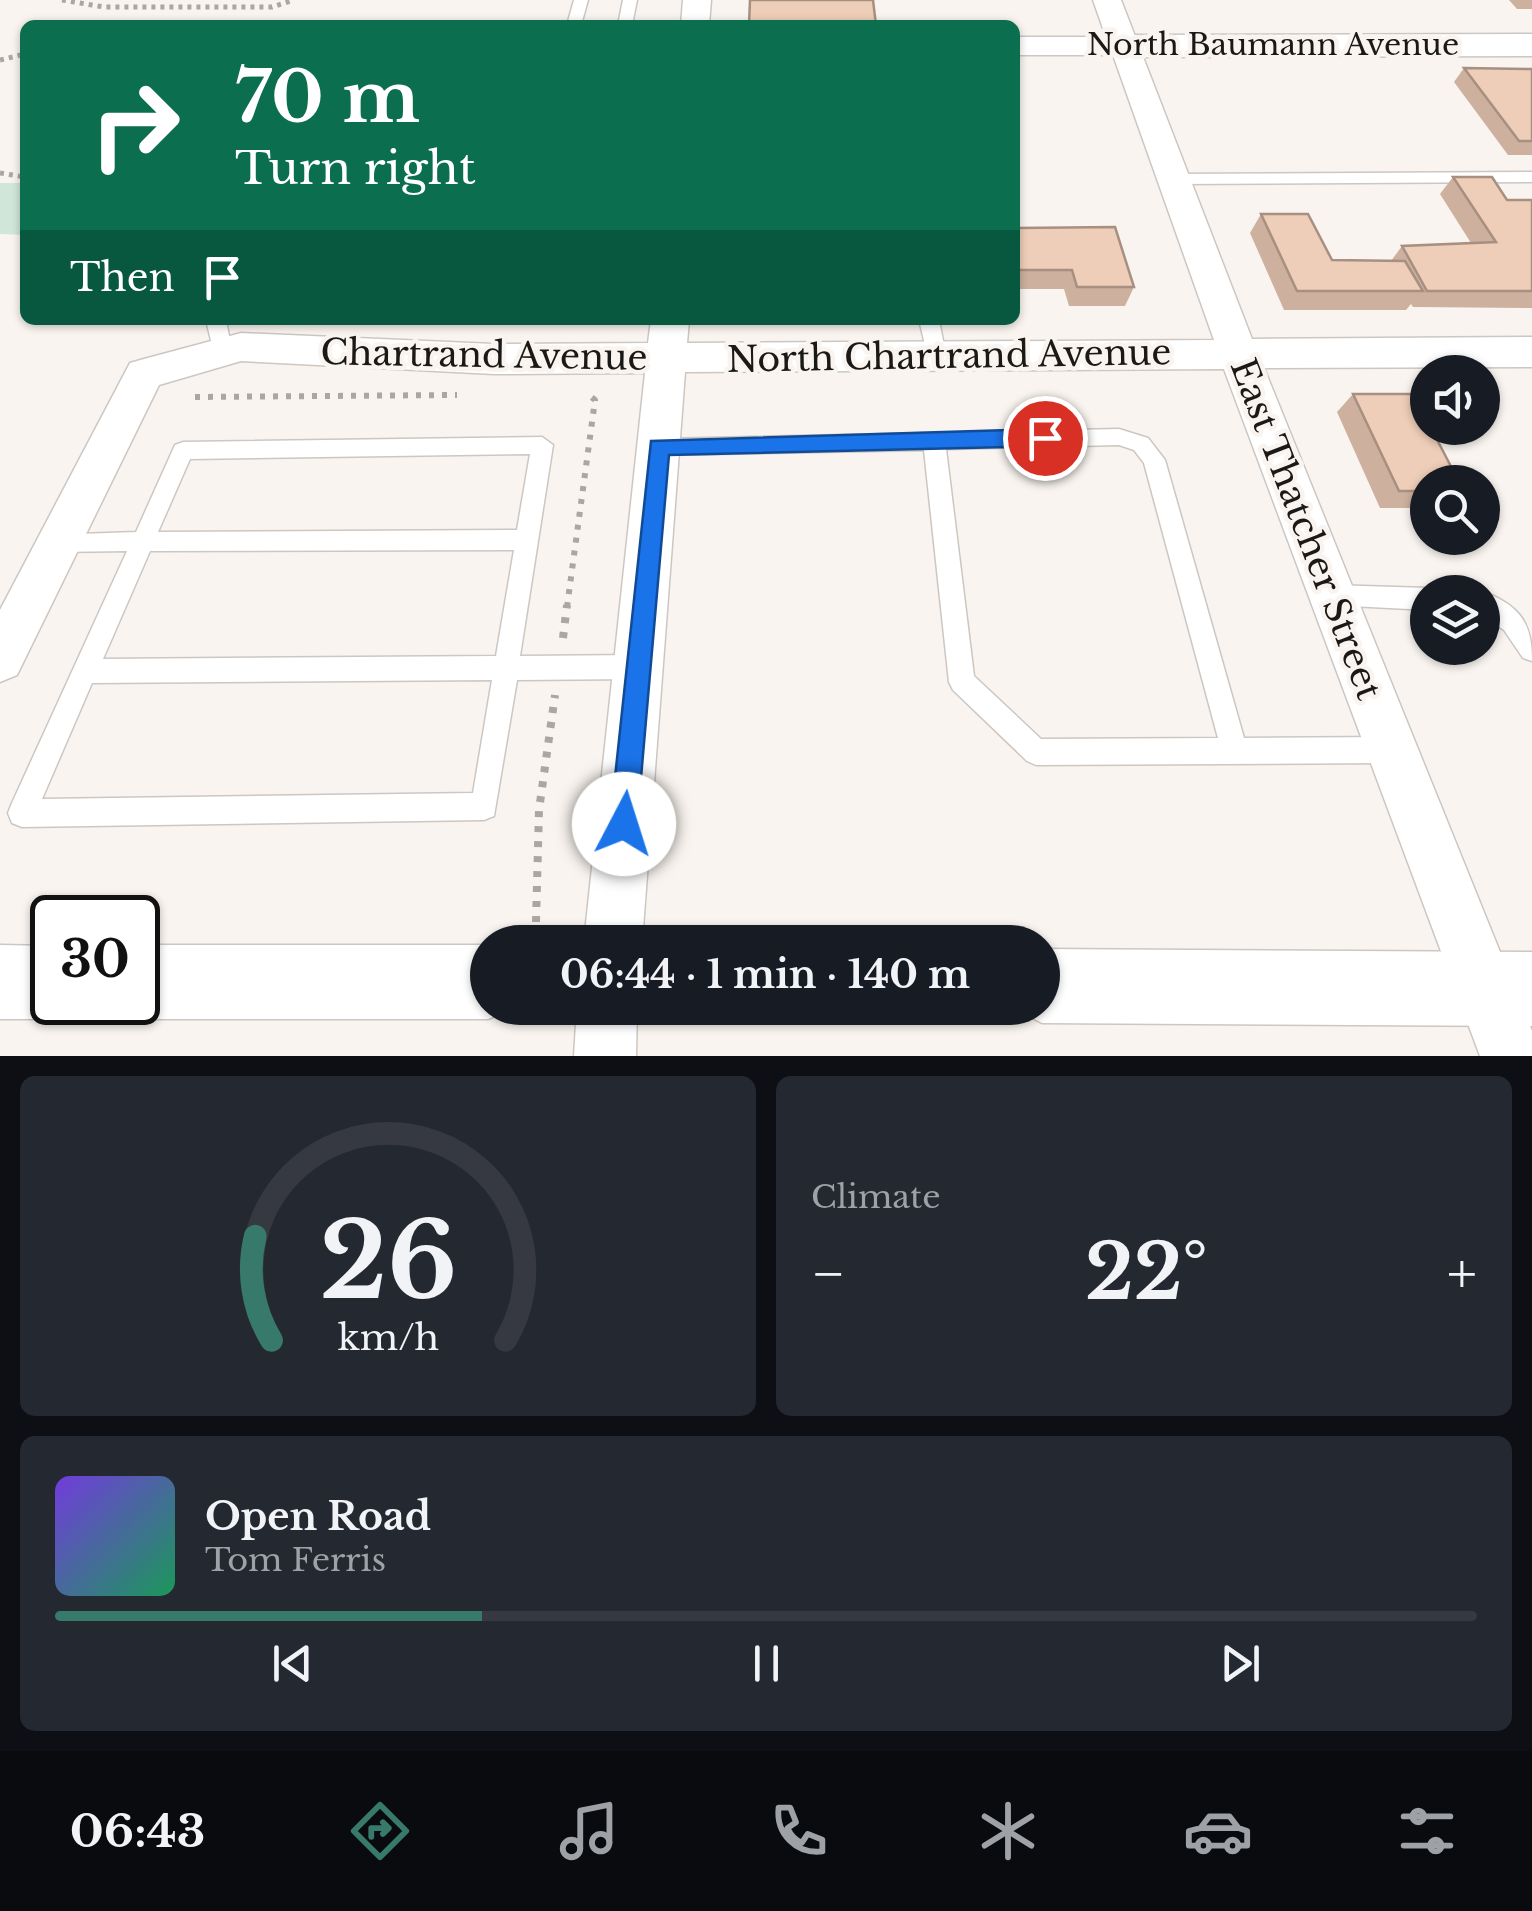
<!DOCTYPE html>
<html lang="en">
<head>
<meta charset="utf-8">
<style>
  body { margin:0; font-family:"Libre Baskerville",serif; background:#242831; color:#f1f3f6; height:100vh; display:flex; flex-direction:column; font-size:38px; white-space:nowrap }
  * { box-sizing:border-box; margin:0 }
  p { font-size:32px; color:#9ea1a6 }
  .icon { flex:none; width:55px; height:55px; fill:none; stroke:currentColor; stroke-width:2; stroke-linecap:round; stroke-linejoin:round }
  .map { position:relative; height:1056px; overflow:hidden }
  .details { display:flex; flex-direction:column; gap:20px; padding:20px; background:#0d0f14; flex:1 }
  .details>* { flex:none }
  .top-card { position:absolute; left:20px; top:20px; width:1000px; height:305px; border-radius:15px; box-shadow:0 2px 8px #0004; background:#0b6e4f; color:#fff; overflow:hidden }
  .controls { position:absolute; left:1410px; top:355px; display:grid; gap:20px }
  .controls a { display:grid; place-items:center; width:90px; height:90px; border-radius:50%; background:#171b24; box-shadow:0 2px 8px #0004; font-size:50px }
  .speed { position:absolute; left:30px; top:895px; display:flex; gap:20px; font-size:50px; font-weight:700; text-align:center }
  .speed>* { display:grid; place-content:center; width:130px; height:130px; border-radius:50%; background:#171b24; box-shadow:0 2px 8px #0004; line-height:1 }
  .speed .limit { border:5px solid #111; border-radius:15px; background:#fff; color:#111 }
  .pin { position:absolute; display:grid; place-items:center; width:85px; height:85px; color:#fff; margin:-42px; border:5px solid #fff; border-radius:50%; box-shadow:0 2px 10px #0007 }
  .me { position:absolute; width:110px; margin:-55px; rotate:5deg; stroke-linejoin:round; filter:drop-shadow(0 0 8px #0008) }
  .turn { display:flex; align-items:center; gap:35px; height:210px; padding:0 50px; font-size:45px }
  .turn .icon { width:130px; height:130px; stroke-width:2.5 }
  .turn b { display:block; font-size:70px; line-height:85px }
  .then { display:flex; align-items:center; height:95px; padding:0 50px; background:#0003; gap:20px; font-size:38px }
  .big { font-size:75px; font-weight:800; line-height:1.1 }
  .details .card { flex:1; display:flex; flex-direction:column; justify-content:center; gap:15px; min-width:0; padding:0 35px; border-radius:15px; background:#242831 }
  .details .dial { align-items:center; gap:0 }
  .dial svg { height:260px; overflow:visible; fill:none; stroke:#363941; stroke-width:7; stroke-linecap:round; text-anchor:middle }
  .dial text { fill:#f1f3f6; stroke:none }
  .song { display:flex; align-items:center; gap:30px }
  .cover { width:120px; height:120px; border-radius:15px; background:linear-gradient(135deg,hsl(260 70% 55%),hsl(150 70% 35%)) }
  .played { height:10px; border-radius:5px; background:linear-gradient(90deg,#37796a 30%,#363941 30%) }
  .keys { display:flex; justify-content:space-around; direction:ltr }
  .heat { display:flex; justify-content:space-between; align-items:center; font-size:55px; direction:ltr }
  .details .tiles { flex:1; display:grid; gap:20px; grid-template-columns:1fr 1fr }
  .card:last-child { grid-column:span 2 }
  .trip { position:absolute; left:470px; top:925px; width:590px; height:100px; border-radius:50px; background:#171b24; box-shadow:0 2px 8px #0004; font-weight:800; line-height:100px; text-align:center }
  .tab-bar { display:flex; height:160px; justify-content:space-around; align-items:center; background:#090b0e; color:#9ea1a6 }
  .tab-bar .icon { width:70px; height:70px }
  .tab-bar .on { color:#37796a }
  .tab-bar b { font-size:45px; color:#f1f3f6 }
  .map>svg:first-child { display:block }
</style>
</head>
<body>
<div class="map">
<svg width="1532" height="1056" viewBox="0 0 1532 1056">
  <rect width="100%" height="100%" fill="#f9f4ef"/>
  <!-- green -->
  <path fill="#d0e7d8" d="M0 183H25V235L0 234Z"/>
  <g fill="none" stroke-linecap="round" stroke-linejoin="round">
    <defs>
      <path id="service" d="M574 0H588L581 25H567Z
        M623 0H637L632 25H618Z
        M1532 172V182L1175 184 1167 179 1175 174Z
        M206 320H226L232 352 229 357H215Z
        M919 320H939L946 356 943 361H929Z
        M1119 429 1148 438 1165 460 1244 738 1391 737 1400 741 1404 750 1400 759 1391 763 1036 765 1027 761 953 690 949 682 924 450 659 455 648 447 659 439ZM1119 445 1134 450 1144 463 1218 738 1041 739 974 676 946 449Z
        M542 437 553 445 520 656 638 655 647 659 650 667 647 675 638 679 517 680 494 816 484 820 22 827 12 823 8 813 12 803 127 551 58 552 50 549 47 542 50 535 136 532 175 445 183 442ZM530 454 517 530 158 532 190 459ZM514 550 496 656 103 659 150 551ZM492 680 473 793 42 799 92 683Z
        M1331 585 1428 588 1437 592H1428V610L1331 605 1323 602 1319 595 1323 588Z
        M1482 591C1520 606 1532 622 1532 661L1523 658 1504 630 1482 615V592H1479Z"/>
      <path id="minor" d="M683 0H711L709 25H681Z
        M1093 0H1121L1252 339 1532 337V367L1264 368 1532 1031V1056H1480L1224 369 685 372 642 942H584L645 373 494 374 241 361 159 385 17 675 0 682V610L130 363 144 359 241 333 494 344 648 343 651 320H689L687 343 1214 340 1113 55H1015V37H1106Z
        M577 1008H637L636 1056H574Z"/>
      <path id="tertiary" d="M1532 34V56L1126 57 1113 54 1108 46 1113 38 1126 35Z
        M0 945 52 946V1002H80L78 1008 52 1019H0Z
        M138 945H488V1008H514L488 1019H138L112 1008 110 1002H138Z
        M1042 949 1532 952V1026L1042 1023 1014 1008H1042Z"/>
    </defs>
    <!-- service casing -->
    <use href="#service" stroke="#ccc7c2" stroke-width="3"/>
    <!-- minor casing -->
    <use href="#minor" stroke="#ccc7c2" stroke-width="3"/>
    <!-- tertiary casing -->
    <use href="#tertiary" stroke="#ccc7c2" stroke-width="3"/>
    <!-- path-far2 -->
    <path stroke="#aaa7a3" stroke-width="5" stroke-dasharray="4 5" stroke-linecap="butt" d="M62 0 104 7H272L294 0
      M228 25H259
      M0 60 25 54
      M0 173 25 177"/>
    <!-- path-far1 -->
    <path stroke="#aaa7a3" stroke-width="6" stroke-dasharray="5 8" stroke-linecap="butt" d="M195 397 457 395
      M567 607 595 400 589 395"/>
    <!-- path -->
    <path stroke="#aaa7a3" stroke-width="8" stroke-dasharray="6 9" stroke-linecap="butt" d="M563 638 567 605
      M536 922 539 810 555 695"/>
    <!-- service -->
    <use href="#service" fill="#fff" fill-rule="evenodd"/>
    <!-- minor -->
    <use href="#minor" fill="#fff" fill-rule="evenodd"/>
    <!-- tertiary -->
    <use href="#tertiary" fill="#fff" fill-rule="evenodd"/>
  </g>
  <!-- wall -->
  <path fill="#cdb19e" d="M1509 0H1532V9H1517Z
    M1464 68 1532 69V155H1508L1454 82Z
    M1453 177 1507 200H1532V308L1413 307 1411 304 1406 310H1284L1250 233 1261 214 1332 260 1391 261 1402 246 1471 243 1440 194Z
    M1015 228 1134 287 1125 306H1069L1064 289H1015Z
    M1353 394 1428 482V508H1380L1337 412Z"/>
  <!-- building -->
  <path fill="#eeceb8" stroke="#a79081" stroke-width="2.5" d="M750 0H873L876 25H749Z
    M1464 68 1532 69V141H1519Z
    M1453 177H1492L1507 200H1532V291H1427L1402 246 1496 242Z
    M1261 214H1308L1332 260 1405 261 1423 291H1297Z
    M1115 227 1134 287H1077L1072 270H1015V228Z
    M1353 394H1413L1428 421V428H1431L1459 482H1428V491H1399Z"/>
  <!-- route -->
  <path fill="#1a73e8" stroke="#114b97" stroke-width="2.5" d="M1045 429 1055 438 1045 446 669 455 637 824 633 834 624 838 614 834 610 824 651 441Z"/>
  <g text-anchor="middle" stroke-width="9" stroke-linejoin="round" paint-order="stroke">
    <!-- far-street labels -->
    <g font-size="30" fill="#1a1917" stroke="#f9f4ef">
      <text x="1273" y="55">North Baumann Avenue</text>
    </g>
    <!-- street labels -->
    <g font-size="35" fill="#1a1917" stroke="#f9f4ef">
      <text transform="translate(484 355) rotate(1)" y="12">Chartrand Avenue</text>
      <text transform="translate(949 356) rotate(-1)" y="12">North Chartrand Avenue</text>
      <text transform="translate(1306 529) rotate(69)" y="12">East Thatcher Street</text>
    </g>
  </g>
</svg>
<div class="controls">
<a><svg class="icon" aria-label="sound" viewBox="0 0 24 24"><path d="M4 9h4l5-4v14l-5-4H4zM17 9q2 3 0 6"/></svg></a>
<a><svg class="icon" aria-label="search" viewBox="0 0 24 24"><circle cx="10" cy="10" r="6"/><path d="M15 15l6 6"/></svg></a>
<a><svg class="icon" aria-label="layers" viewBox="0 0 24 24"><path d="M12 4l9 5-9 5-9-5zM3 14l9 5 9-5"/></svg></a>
</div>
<div class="speed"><div class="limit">30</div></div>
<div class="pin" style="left:1045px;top:438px;background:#d93025"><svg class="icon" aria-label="arrive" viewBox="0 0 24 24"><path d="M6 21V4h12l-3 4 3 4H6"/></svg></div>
<svg class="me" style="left:624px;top:824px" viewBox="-20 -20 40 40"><circle r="19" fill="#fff"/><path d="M0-13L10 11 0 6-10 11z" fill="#1a73e8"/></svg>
<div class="trip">06:44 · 1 min · 140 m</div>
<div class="top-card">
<div class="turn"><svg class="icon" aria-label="right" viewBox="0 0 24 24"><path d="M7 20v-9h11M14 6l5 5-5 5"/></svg><div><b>70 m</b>Turn right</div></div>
<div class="then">Then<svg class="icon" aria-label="arrive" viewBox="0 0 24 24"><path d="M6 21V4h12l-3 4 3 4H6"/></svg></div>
</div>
</div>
<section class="details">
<div class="tiles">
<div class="card dial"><svg viewBox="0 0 100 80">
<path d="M14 69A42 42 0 1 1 86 69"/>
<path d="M14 69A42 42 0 0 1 9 37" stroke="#37796a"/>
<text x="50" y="56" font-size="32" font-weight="700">26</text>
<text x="50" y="72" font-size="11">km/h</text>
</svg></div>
<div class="card"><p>Climate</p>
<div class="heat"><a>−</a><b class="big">22°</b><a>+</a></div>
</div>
<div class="card">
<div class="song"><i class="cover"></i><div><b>Open Road</b><p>Tom Ferris</p></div></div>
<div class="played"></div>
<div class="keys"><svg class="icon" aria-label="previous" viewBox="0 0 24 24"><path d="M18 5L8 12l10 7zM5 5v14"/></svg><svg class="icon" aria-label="pause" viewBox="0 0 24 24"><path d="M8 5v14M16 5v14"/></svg><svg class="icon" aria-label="next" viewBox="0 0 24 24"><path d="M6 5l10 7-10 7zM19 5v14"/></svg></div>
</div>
</div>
</section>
<nav class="tab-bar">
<b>06:43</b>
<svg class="icon on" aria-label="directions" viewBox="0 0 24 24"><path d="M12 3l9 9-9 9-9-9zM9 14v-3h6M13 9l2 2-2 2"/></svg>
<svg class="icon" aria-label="music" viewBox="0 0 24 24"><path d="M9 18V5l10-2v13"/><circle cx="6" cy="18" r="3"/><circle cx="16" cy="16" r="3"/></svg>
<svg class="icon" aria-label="phone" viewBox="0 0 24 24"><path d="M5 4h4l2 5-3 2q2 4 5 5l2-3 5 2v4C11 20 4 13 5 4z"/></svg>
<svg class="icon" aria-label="climate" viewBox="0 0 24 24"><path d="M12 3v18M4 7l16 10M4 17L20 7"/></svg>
<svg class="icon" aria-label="car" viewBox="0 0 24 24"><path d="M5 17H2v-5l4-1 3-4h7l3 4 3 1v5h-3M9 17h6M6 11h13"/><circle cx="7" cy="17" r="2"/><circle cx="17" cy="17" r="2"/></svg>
<svg class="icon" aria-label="filters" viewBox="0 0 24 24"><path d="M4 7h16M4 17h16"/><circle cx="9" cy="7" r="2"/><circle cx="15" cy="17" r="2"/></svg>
</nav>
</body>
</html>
